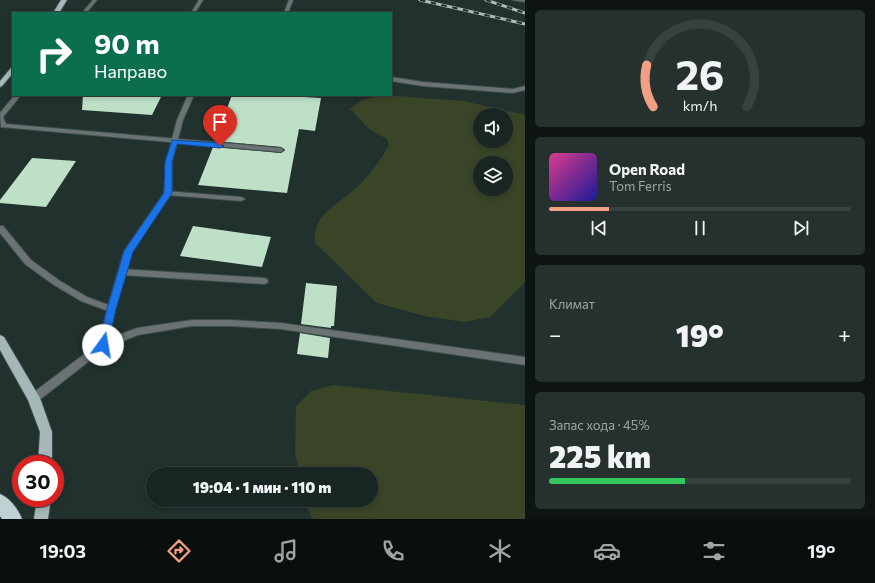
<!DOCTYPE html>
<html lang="ru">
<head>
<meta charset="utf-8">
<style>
  body { margin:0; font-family:Commissioner,sans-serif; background:#26312f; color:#f1f3f6; height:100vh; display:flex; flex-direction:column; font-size:15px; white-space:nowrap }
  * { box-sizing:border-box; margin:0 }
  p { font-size:13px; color:#9fa5a5 }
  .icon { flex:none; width:22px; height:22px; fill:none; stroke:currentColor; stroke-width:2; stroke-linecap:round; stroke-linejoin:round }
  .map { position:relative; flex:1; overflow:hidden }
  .side { display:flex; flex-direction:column; gap:10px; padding:10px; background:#0e1413; width:350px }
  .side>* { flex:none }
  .hud { position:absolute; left:12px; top:12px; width:380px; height:84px; border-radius:0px; box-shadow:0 2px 6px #0003,0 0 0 1px #374240; background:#0b6e4f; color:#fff; overflow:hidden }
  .fabs { position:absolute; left:473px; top:108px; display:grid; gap:8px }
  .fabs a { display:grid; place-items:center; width:40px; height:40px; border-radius:50%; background:#192522; box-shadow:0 2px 6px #0003,0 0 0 1px #374240; font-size:20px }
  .speed { position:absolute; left:12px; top:455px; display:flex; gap:8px; font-size:20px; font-weight:700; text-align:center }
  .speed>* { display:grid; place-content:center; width:52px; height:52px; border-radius:50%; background:#192522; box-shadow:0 2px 6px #0003,0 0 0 1px #374240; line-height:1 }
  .speed .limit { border:6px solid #d22; background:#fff; color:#111 }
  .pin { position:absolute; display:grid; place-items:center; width:34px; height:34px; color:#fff; margin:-41px -17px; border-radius:50% 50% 50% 0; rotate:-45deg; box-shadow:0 0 4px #0007 }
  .pin .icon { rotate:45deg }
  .me { position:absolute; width:44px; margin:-22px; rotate:13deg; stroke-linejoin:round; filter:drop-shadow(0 0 3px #0008) }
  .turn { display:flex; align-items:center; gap:14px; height:84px; padding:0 16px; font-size:18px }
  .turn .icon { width:52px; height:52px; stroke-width:2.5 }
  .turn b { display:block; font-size:28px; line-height:34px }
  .big { font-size:30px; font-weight:800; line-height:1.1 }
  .side .tile { flex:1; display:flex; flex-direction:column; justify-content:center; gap:6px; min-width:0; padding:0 14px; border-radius:6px; background:#26312f }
  .side .dial { align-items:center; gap:0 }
  .dial svg { height:104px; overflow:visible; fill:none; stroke:#374240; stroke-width:7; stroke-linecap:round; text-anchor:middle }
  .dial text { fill:#f1f3f6; stroke:none }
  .song { display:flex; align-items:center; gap:12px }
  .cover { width:48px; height:48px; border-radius:6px; background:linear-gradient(135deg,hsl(330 70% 55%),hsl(240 70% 35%)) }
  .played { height:4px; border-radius:2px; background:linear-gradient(90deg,#f39f85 20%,#374240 20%) }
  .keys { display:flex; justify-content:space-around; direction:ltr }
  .heat { display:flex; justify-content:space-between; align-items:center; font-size:22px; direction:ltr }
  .charge { height:6px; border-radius:3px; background:linear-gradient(90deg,#34c759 45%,#374240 0) }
  .trip { position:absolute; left:146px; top:467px; width:232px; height:40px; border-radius:20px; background:#192522; box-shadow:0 2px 6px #0003,0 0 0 1px #374240; font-weight:800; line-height:40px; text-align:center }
  .tab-bar { display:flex; height:64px; justify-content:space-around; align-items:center; background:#0a0f0e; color:#9fa5a5 }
  .tab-bar .icon { width:28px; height:28px }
  .tab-bar .current { color:#f39f85 }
  .tab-bar b { font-size:18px; color:#f1f3f6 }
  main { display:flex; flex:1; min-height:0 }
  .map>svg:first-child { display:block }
</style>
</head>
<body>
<main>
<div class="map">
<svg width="525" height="519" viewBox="0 0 525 519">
  <rect width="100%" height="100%" fill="#21312e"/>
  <!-- green -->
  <path fill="#3a4427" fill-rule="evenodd" d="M382 95 464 101 525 115V282L490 317 464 322 424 316 377 303 315 243C311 213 342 203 359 185 371 173 381 160 389 145L387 139 370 130 350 109 362 100ZM480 115H506V141H480ZM480 163H506V189H480Z
    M333 385 525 405V519H313L307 508 305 500H371V474H300L295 453 296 406 311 391Z"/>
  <!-- building -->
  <path fill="#bee0c7" d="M83 95H162L152 115 82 110Z
    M232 95H269L321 98 315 131 299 129 287 193 198 185 213 147 281 153 285 150 281 147 215 141Z
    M32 158 76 161 46 207 0 203V200Z
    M193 226 271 237 262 267 180 256Z
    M306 283 337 286 334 326H331V328L301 324Z
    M300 333 330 338 328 358 297 354Z"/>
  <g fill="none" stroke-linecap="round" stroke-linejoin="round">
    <defs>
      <path id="lane" d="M93 0H97L86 13H82Z
        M199 0H203L195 13H191Z
        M289 0H293L288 13H284Z
        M391 77 423 82 513 89 525 86V90L513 93 423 86 391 81Z
        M15 95H21L3 117 6 124 281 148 284 150 281 152 1 127 0 113Z
        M165 191 241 197 245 199 241 201 168 195H165L164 193Z
        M0 226H3L31 260 60 281 87 297 114 307 115 309 114 311 111 312 81 301 54 285 25 264 0 233Z
        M122 269 264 278 267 279 268 281 267 283 264 284 122 275 118 272Z
        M192 320H231L281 323 525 357V365L281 329 231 326H192L138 335 103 349 100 348 98 345 100 342 137 328Z"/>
      <path id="street" d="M512 0H525V2Z
        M188 95H194L183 120 172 162V193L132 251 115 309 108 345 106 348 38 401 34 402 30 401 29 398 30 395 99 343 107 309 124 251 164 193 166 162 177 120Z"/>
      <path id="primary" d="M61 0H67L59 13H53Z
        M13 67V73L2 86 0 87V81L11 68Z
        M0 335 4 337 40 398 52 432V464H38L40 432 28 400 0 350Z
        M37 498H51L48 519H34Z"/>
      <path id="highway" d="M0 494C10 498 18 509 22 519H2L0 516Z"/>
    </defs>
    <!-- lane casing -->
    <use href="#lane" stroke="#3e4d4a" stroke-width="2"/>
    <!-- street casing -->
    <use href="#street" stroke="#3e4d4a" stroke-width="2"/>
    <!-- primary casing -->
    <use href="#primary" stroke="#3e4d4a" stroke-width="2"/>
    <!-- highway casing -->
    <use href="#highway" stroke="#3e4d4a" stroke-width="2"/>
    <!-- lane -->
    <use href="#lane" fill="#6a7274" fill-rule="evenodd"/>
    <!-- street -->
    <use href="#street" fill="#6a7274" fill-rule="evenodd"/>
    <!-- primary -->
    <use href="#primary" fill="#a6b7ba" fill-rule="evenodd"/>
    <!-- highway -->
    <use href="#highway" fill="#bed2d6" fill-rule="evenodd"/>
    <defs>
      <path id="rail" d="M420 0 525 24
        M486 0 525 13"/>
    </defs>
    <!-- rail casing -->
    <use href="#rail" stroke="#b0bbb9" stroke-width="3"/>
    <!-- rail -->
    <use href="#rail" stroke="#21312e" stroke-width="2" stroke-dasharray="5.5" stroke-linecap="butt"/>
  </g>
  <!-- route -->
  <path fill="#1a73e8" stroke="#114b97" d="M172 140 220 143 224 146 220 148 177 144 172 162V193L133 252 116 309 108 345 107 348 103 349 99 348 98 345 107 309 124 251 164 193 165 162Z"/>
</svg>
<div class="fabs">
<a><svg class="icon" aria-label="sound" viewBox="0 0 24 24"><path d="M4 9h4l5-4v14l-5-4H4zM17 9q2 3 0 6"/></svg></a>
<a><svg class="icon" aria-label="layers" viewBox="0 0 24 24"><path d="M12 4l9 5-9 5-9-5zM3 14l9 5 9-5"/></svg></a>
</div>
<div class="speed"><div class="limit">30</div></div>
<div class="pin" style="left:220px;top:146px;background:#d93025"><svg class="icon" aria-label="arrive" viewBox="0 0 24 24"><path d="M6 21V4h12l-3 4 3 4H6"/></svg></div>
<svg class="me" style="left:103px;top:345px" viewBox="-20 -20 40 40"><circle r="19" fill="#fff"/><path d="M0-13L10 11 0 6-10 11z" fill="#1a73e8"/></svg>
<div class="trip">19:04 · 1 мин · 110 m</div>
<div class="hud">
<div class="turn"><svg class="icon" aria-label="right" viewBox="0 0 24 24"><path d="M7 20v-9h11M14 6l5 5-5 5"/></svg><div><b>90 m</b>Направо</div></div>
</div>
</div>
<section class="side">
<div class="tile dial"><svg viewBox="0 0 100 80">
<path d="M14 69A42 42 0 1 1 86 69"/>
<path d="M14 69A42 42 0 0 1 9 37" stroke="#f39f85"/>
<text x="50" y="56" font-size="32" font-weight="700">26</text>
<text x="50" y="72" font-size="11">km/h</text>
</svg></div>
<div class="tile">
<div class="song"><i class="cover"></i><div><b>Open Road</b><p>Tom Ferris</p></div></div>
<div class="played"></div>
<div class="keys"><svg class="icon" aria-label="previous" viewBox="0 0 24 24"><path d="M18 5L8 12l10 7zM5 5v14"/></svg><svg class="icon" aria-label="pause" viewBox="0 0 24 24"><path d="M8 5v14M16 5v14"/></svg><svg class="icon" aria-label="next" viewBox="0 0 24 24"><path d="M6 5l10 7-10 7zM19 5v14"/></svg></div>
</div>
<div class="tile"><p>Климат</p>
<div class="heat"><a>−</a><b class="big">19°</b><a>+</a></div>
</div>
<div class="tile"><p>Запас хода · 45%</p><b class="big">225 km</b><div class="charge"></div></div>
</section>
</main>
<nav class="tab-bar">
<b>19:03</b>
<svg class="icon current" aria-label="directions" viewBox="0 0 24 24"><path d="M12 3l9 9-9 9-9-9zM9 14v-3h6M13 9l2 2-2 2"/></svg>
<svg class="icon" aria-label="music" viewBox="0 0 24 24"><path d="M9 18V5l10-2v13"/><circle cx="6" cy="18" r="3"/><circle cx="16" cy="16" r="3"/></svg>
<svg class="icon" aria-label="phone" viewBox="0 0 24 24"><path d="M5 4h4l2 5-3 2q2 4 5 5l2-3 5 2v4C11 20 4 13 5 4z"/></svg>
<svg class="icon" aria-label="climate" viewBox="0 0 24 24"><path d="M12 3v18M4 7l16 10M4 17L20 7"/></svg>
<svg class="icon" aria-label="car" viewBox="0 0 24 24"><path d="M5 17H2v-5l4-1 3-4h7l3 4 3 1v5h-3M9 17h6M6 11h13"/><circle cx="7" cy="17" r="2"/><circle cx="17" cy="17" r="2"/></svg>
<svg class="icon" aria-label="filters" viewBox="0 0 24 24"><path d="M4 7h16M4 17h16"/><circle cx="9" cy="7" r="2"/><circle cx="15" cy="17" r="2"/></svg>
<b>19°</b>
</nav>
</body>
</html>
